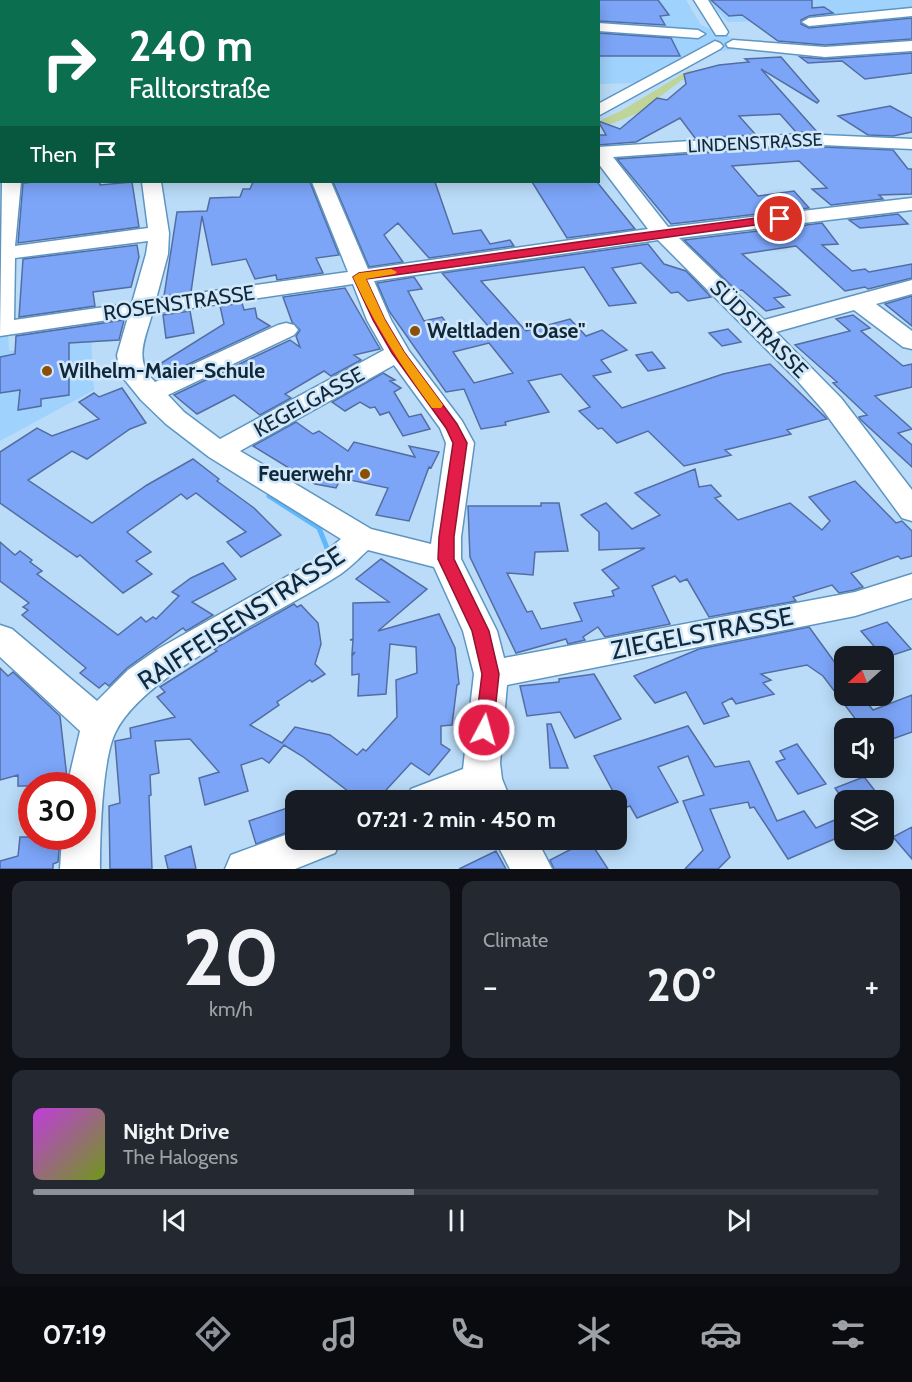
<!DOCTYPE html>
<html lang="en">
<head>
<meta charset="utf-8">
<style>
  body { margin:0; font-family:Cabin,sans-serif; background:#242831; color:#f1f3f6; height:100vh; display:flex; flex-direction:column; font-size:22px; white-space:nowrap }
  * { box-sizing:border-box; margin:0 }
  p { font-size:20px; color:#9ea1a6 }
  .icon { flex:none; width:33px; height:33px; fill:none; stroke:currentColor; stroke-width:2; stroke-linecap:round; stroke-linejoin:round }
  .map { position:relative; height:869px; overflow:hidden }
  .panel { display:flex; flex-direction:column; gap:12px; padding:12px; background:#0d0f14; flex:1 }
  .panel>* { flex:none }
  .banner { position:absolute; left:0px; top:0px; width:600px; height:183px; box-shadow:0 3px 15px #0003; background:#0b6e4f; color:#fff; overflow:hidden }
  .needle { width:39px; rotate:249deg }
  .fabs { position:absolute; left:834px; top:646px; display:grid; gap:12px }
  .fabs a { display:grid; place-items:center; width:60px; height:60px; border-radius:12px; background:#171b24; box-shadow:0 3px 15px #0003; font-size:30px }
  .speed { position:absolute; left:18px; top:772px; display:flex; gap:12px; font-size:30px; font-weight:700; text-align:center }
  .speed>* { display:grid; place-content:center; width:78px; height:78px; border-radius:50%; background:#171b24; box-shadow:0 3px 15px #0003; line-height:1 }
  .speed .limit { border:9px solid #d22; background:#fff; color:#111 }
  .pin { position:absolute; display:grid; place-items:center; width:51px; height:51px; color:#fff; margin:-26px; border:3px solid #fff; border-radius:50%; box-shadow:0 2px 6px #0007 }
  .me { position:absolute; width:66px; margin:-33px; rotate:6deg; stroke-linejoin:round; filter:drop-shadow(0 0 4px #0008) }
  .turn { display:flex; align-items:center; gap:21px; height:126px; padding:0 30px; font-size:27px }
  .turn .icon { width:78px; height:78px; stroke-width:2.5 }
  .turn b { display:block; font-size:42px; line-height:51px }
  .then { display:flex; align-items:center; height:57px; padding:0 30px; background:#0003; gap:12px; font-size:22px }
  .big { font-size:45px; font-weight:800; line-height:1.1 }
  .panel .card { flex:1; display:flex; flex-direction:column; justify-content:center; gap:9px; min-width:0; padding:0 21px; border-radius:12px; background:#242831 }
  .panel .dial { align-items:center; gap:0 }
  .dial b { font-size:78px; line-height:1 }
  .song { display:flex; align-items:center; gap:18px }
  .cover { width:72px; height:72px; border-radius:9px; background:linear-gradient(135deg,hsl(290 70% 55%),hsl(80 70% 35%)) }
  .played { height:6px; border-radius:3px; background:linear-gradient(90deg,#8c9099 45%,#363941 45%) }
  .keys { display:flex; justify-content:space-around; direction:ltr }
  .heat { display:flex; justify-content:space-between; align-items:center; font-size:33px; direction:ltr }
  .panel .tiles { flex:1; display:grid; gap:12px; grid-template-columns:1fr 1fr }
  .card:last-child { grid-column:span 2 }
  .trip { position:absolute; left:285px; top:790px; width:342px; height:60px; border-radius:12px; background:#171b24; box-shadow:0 3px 15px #0003; font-weight:800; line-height:60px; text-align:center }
  .tab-bar { display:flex; height:96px; justify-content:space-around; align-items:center; background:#090b0e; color:#9ea1a6 }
  .tab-bar .icon { width:42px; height:42px }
  .tab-bar .selected { color:#8c9099 }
  .tab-bar b { font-size:27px; color:#f1f3f6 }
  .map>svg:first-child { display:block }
</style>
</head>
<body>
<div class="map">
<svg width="912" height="869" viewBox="0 0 912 869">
  <rect width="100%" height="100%" fill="#badcf8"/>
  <!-- built -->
  <path fill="#9fd2fc" d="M178 0H686L701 25 755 47 686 55 638 83 599 84 598 2H152Z
    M708 0H912V9L804 20 728 22Z
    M8 332 9 351 91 338 94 390 0 441V333Z"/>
  <!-- green -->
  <path fill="#bfd497" d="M689 70 694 72 700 80H682L638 113 599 129V121L621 111Z"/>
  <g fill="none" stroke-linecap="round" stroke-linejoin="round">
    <!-- stream -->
    <path stroke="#5fb8fb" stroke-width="5" d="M269 496 319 528 327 548"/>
  </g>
  <!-- building -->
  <path fill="#7ca5f8" stroke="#536da2" stroke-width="1.5" fill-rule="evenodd" d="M598 0H658L669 15 660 16 665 25 598 21Z
    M711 0H812V8L824 7 833 13 809 16 801 20V24L809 28 912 18V39L825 45 778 41 742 15 729 16Z
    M598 33 671 38 680 56H598Z
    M912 53V73L865 79 842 61 808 63 800 57 825 59Z
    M781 57 819 101 817 103 761 69 818 133 796 132 780 114 739 116 756 135 695 138 680 118 636 142 598 145V135H606L598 121 620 129 657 98 667 100 686 84 684 74 719 65 749 62 745 59Z
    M890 106 912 118V132L893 136 868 135 838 116Z
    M800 146 893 150 908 169H912V194L879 195 883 199 831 205 812 189 827 188 799 161 732 166 758 196 794 191 809 208 671 224 617 159Z
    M34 182H100V185L132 182 139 227 18 243 23 183Z
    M253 182H310L339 255 316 258 323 273 277 280 276 275 255 279 246 259 212 265 202 216 191 292 164 296 177 212 207 211 210 198 240 197 243 189H250Z
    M333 182H435L453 234 481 230 490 244 510 240 514 246 429 258 398 223 384 235 403 262 369 267Z
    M532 182H597L635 229 567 238Z
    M898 214 908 224 860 228 849 220Z
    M822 223 838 244 822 245 852 271 865 269 869 272 912 264V278L868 289 865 287 845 291 796 246 742 254 790 295 774 298 784 307 766 311 742 290 737 291 684 240Z
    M648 244 664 264 686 271 711 297 688 301 678 292 671 293 641 263 612 268 636 303 609 306 584 267 481 281 526 331 570 319 586 336 602 330 627 350 601 360 611 372 593 376 622 408 723 374 770 364 827 419 787 430 791 434 725 450 731 455 684 466 648 431 617 443 602 428 598 429 579 411 590 407 561 374 528 381 549 412 505 422 506 425 481 429 464 389 446 392 389 311 377 283 414 277 422 289 408 291 424 321 442 317 456 335 489 327 442 273ZM489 343 513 373 474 383 453 352Z
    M137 245 139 257 131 287 93 292 95 306 19 317 23 259Z
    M345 288 380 349 354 355 361 360 331 376 324 371 285 394 291 398 260 415 234 395 197 414 174 395 290 340 300 347 296 336 300 330 292 322 283 297Z
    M912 296V326L885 304Z
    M242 303 244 310 255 308 257 318 270 326 163 376 155 367 224 324 220 306Z
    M190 311 194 333 166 338 163 315Z
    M853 315 870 328 861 331 903 366 912 364V387L875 396 912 429 898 433 912 445V467L860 419 859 417 867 415 833 383 837 382 795 345 850 331 836 319Z
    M124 320 119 340 69 343V395L41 399V406L18 410 20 390 0 393V357L15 354 16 336Z
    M728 329 741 342 722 346 709 333Z
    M652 352 665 368 648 371 636 355Z
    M383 373 395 380 390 381 401 388 394 392 409 417 421 414 430 429 403 436 389 412 380 415 375 407 370 408 360 402 345 411 332 402Z
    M122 388 146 423 130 429 87 459 72 451 28 480 92 523 147 485 193 459 219 479 217 481 254 508 281 535 241 557 227 542 246 532 196 493 187 499 181 494 127 532 151 552 136 561 152 574 123 593 80 555 77 557 0 503V452L37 428 52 436 99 419 79 402 94 393 99 397Z
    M296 422 313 434 319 431 348 451 354 442 415 457 409 446 439 452 431 468 429 467 409 521 376 515 388 488 341 478 336 488 315 484 253 446Z
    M695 469 699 487 711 485 721 496 715 498 738 520 790 503 822 530 830 521 809 497 855 481 896 523 902 521 912 531V556L901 559 898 556 851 573 863 587 854 590 839 593 832 585 793 597 796 601 709 617 687 579 680 582 675 576 652 586 670 624 605 637 598 627 583 637 585 640 568 644 566 639 516 653 470 557 468 506H541V503H559L568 551 535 552 533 575 507 573 527 612 532 611 541 629 582 621 574 603 614 596 612 591 619 588 602 570 645 548 599 550V532L581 515 606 503 632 529 660 515 635 493Z
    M0 542 15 555 20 551 32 560 30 562 42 571 37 574 118 635 141 617 146 622 153 617 156 619 179 596 172 592 191 578 223 563 236 579 192 602 213 615 186 631 183 628 127 668 109 686 105 683 99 688 80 673 86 668 22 615 28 610 23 607 29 603 0 581Z
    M381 559 427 589 378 631 439 614 455 648 459 684 457 685 452 725 441 726V744L450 750 429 775 411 763 376 801H361L302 756 284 745 269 763 262 758 241 765 248 791 205 805 199 778 219 772 190 739 155 741 159 773 150 775 151 795 149 796 152 869H110L109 806 120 803 115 741 131 738 130 728 175 717 157 697 165 692 160 687 217 651 214 649 216 648 294 604 297 607 301 605 318 623 321 644 315 664 325 674 312 682 310 680 277 702 279 705 250 725 282 743 295 727 330 735 357 755 363 749 366 751 397 717 396 680 417 673 416 647 390 644 386 694 358 696 359 674 352 675V656L355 652 352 654 353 640H350L353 639V603L389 602 356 579Z
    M887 622 911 649 884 658 861 631Z
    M809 627 844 675V696H862L873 710 912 695V732L884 742V729H863L823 676 807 665 761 674 771 680 763 683 774 694 736 704 732 698 722 703 729 716 704 724 686 692 655 703 634 676 699 649Z
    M0 668 8 676 13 672 60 716 67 778 65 786H18V775L0 780Z
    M594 674 621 719 575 738 560 712 527 716 520 686 559 682V679Z
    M547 724H551L568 768H550Z
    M688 726 715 767 749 761 777 821 804 811 816 828 844 816V835L788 859 754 807 750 808 748 802 710 809 730 857 718 869H685L703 850 683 801 704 795 688 756 658 767 678 802 637 818 630 806 616 811V797L594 756Z
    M797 744 826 784 798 794 776 762 785 759 780 751Z
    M861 778H865L883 801H844L835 788Z
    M296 805V829L256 844 249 821Z
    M912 827V859L893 837Z
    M20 837H60L58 862 53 864V869H0V861L18 856Z
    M589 840 608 869H554L550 860Z
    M191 846 196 869H168L165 856Z
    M496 851 506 869H459Z"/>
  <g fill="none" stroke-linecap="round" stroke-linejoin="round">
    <defs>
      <path id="minor" d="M14 0H28L13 2Z
        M694 0H708L728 32 726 35H716Z
        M912 8V16L809 26 802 22 809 18Z
        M598 23 698 30 705 34 698 38 598 31Z
        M733 40 825 47 912 41V51L825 57 728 47 726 44Z
        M715 41 720 43 723 46 720 49 598 116V104Z
        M800 134 912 139V149L800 144 613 157 668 227 912 198V210L679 238 764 320 912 280V294L876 304 912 331V349L903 347 854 310 776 332 841 398 912 490V521L902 518 823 410 795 378 658 240 374 281 391 320 409 351 462 421 474 443 461 537V559L497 631 504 658 855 592 912 574V598L855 616 507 685 500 763 502 779 511 801H406L411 789 463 769 474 674 463 631 434 567 368 550C358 559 348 570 336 577 279 614 144 672 115 733 102 761 100 837 100 869H60L62 837H82V786H67L80 731 0 657V625L12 629 97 701 128 670 158 649 316 560 341 539 209 457 166 424 141 400 120 374 117 355 128 317 0 336 2 182H21L15 246 148 228 142 182H161L169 233 168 254 156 299 348 272 312 182H331L368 269 648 229 598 163V147ZM148 241 146 254 132 303 14 320 15 258ZM353 284 367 320 384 350 220 439 184 412 168 395 294 335 298 330 294 325 286 323 278 325 155 382C133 360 145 340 152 314ZM394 365 440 428 446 443 431 544 371 529 240 451Z
        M0 146H2V156H0Z
        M296 831V840H341L335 853 295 869H225L231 855Z
        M495 840H537L552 869H510Z"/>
    </defs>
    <!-- minor casing -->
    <use href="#minor" stroke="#5e96c2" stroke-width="3"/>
    <!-- minor -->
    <use href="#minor" fill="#fff" fill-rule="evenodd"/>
  </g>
  <!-- route -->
  <path fill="#e11d48" stroke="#92132f" stroke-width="1.5" d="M780 215 784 216V221L366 279 385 320 404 352 457 424 467 443 454 537V559L489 631 499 674 493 730 491 736 484 738 478 736 475 730 482 674 472 631 438 559 439 537 453 443 446 428 392 353 373 320 353 277 359 273 627 235Z"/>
  <!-- slow -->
  <path fill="#f59e0b" d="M391 269 397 272 395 274 366 279 385 320 404 352 443 405 441 408H432C400 364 376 327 353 277L359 273Z"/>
  <!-- markers -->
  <g fill="#895006" stroke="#d1e8fb" stroke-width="2">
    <circle cx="415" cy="331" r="6"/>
    <circle cx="47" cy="371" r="6"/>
    <circle cx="365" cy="474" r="6"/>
  </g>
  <g text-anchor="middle" stroke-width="5" stroke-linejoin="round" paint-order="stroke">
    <!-- far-street labels -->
    <g font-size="18" fill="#102839" stroke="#d1e8fb">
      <text transform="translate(755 143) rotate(-3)" y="6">LINDENSTRASSE</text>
    </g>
    <!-- street labels -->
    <g font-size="21" fill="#102839" stroke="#d1e8fb">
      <text transform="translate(179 303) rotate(-8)" y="7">ROSENSTRASSE</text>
      <text transform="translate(759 329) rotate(45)" y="7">SÜDSTRASSE</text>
      <text transform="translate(309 402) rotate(-29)" y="7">KEGELGASSE</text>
    </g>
    <!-- poi labels -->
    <g font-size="21" font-weight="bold" fill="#102839" stroke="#d1e8fb" text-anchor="start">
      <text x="427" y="338">Weltladen "Oase"</text>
      <text x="59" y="378">Wilhelm-Maier-Schule</text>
      <text x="353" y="481" text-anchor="end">Feuerwehr</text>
    </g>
    <!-- near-street labels -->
    <g font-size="26" fill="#102839" stroke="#d1e8fb">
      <text transform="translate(241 618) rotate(-33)" y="9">RAIFFEISENSTRASSE</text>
      <text transform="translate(702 633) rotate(-11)" y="9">ZIEGELSTRASSE</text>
    </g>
  </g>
</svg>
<div class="fabs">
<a><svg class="needle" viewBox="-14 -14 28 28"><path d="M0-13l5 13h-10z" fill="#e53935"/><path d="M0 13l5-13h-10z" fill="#9ea1a6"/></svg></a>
<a><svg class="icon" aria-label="sound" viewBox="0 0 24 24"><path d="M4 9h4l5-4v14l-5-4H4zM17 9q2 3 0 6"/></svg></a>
<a><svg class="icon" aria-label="layers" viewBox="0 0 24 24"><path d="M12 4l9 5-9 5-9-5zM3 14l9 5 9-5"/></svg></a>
</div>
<div class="speed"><div class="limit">30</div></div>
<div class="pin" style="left:780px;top:219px;background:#d93025"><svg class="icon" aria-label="arrive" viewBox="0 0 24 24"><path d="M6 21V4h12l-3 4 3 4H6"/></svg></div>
<svg class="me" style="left:484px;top:730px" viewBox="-20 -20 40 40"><circle r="17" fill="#e11d48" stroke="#fff" stroke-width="3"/><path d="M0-11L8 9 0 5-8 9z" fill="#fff"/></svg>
<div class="trip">07:21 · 2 min · 450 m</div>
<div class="banner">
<div class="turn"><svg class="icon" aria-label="right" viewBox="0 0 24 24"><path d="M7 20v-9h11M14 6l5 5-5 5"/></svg><div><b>240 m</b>Falltorstraße</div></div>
<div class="then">Then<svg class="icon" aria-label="arrive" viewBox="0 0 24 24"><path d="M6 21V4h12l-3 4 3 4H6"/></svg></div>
</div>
</div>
<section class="panel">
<div class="tiles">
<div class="card dial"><b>20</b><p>km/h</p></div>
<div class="card"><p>Climate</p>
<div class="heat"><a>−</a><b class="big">20°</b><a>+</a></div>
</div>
<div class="card">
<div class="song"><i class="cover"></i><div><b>Night Drive</b><p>The Halogens</p></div></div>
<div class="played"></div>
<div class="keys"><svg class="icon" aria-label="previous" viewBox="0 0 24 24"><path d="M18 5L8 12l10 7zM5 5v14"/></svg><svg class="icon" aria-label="pause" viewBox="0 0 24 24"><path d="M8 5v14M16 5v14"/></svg><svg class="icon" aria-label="next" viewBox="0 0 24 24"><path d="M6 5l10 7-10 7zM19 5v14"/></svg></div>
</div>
</div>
</section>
<nav class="tab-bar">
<b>07:19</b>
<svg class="icon selected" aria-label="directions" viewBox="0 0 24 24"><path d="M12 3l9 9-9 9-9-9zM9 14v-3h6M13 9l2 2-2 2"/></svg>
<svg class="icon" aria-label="music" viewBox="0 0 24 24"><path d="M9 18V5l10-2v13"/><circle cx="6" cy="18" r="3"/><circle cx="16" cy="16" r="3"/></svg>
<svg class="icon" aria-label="phone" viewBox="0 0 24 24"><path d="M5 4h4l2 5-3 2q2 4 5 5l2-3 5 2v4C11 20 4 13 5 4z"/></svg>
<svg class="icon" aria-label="climate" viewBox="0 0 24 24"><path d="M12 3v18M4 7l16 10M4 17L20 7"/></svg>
<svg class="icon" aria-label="car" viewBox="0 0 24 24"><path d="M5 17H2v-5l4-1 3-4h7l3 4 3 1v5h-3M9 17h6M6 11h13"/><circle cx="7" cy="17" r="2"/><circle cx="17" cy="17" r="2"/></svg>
<svg class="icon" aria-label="filters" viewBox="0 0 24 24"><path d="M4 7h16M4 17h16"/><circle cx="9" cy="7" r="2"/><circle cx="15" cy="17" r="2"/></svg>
</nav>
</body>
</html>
